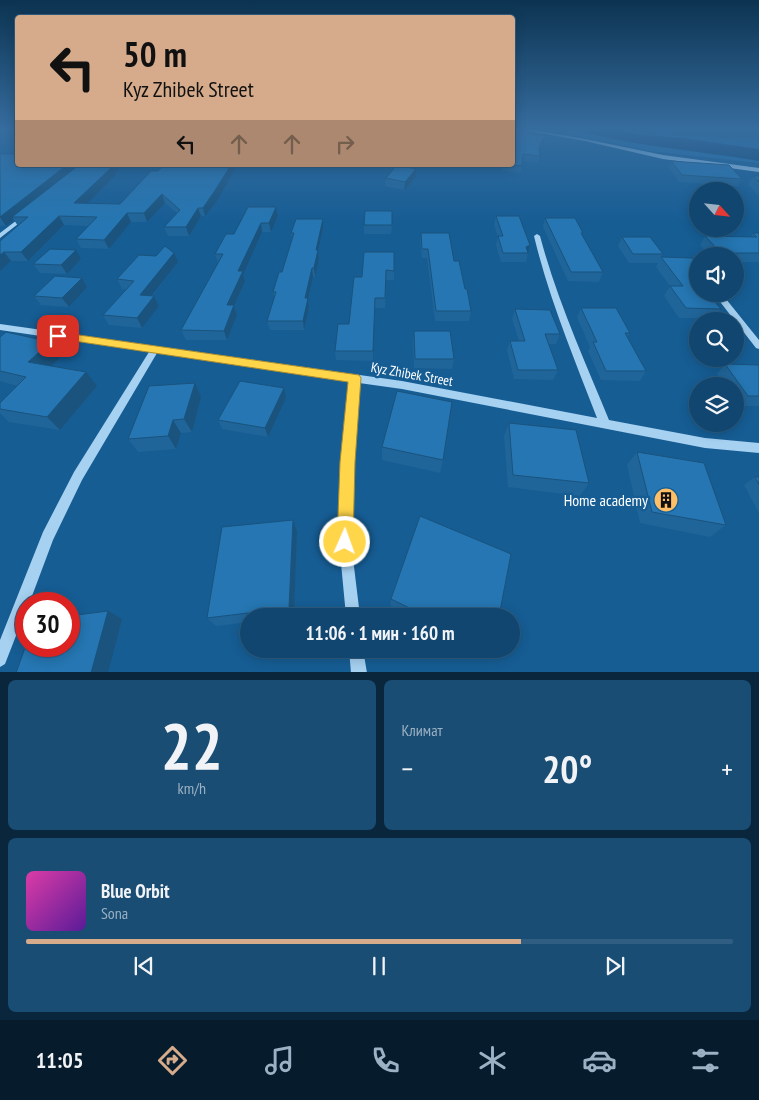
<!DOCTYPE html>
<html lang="ru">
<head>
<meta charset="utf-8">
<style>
  body { margin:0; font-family:"PT Sans Narrow",sans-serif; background:#194d74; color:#f1f3f6; height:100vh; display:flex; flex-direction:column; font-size:19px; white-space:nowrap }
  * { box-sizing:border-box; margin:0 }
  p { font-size:16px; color:#9cb1c3 }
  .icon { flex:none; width:28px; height:28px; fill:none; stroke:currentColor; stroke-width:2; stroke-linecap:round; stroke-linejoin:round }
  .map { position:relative; height:672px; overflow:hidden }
  .details { display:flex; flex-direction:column; gap:8px; padding:8px; background:#09263d; flex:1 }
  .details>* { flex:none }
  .hud { position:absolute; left:15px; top:15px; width:500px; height:152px; border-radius:5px; box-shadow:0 2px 12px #0003,0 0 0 1px #305e82; background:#d6ab8b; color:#111; overflow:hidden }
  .needle { width:32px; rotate:117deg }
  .controls { position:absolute; left:689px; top:182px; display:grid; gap:10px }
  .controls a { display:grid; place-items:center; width:55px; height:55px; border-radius:50%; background:#10466f; box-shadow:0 2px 12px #0003,0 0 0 1px #305e82; font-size:25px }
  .speed { position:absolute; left:15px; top:592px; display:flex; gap:10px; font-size:25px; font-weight:700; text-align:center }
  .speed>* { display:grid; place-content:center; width:65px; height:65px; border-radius:50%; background:#10466f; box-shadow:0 2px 12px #0003,0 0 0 1px #305e82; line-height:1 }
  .speed .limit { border:8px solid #d22; background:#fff; color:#111 }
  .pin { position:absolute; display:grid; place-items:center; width:42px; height:42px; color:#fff; margin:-21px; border-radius:10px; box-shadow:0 2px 8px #0006 }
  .me { position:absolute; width:55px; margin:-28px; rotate:2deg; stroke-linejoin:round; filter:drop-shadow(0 0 4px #0008) }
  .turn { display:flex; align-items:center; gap:18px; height:105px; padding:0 25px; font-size:22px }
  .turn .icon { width:65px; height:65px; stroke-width:2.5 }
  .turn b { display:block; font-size:35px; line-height:42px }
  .lanes { display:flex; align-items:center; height:48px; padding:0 25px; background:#0003; justify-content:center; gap:25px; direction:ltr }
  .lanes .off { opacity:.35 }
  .big { font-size:38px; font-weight:800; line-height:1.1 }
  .details .widget { flex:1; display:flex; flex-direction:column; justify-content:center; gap:8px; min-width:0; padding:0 18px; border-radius:8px; background:#194d74 }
  .details .dial { align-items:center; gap:0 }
  .dial b { font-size:65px; line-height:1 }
  .song { display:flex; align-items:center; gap:15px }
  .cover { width:60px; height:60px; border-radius:8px; background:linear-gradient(135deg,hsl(320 70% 55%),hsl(270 70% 35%)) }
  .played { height:5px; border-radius:2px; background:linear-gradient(90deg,#d6ab8b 70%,#305e82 70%) }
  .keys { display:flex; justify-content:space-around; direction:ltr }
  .heat { display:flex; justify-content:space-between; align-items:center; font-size:28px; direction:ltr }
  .details .tiles { flex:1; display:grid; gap:8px; grid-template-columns:1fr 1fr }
  .widget:last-child { grid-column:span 2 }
  .trip { position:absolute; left:240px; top:608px; width:280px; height:50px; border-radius:25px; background:#10466f; box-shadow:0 2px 12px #0003,0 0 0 1px #305e82; font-weight:800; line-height:50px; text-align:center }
  .dock { display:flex; height:80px; justify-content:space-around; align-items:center; background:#061c2c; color:#9cb1c3 }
  .dock .icon { width:35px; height:35px }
  .dock .selected { color:#d6ab8b }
  .dock b { font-size:22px; color:#f1f3f6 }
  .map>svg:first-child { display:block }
</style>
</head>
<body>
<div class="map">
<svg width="759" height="673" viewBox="0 0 759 673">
  <rect width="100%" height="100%" fill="#165d94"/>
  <!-- green -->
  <path fill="#1f71ad" d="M547 129H627L655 135 759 140V163L650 151Z"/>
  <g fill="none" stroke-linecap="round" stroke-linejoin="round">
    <!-- river -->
    <path fill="#0e4571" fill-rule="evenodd" d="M584 129H616L637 134 683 138 759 149V161C701 151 643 147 586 133Z"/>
    <!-- minor -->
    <path fill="#a6d1f1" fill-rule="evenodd" d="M517 129H528L585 139 663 155 759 168V172L663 159 585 141Z
      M25 214 28 216 27 217 0 238V233Z
      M537 234 540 236C557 300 584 359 609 420L705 438 759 443V453L705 448 402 389 359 383 354 463 351 542 360 616H346L339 542 342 463 350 381 157 353 82 480 53 540 29 604H26V610L5 664 0 667V640L43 532 74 472 149 352 0 330V324L402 381 597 418C574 358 549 299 534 236Z
      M714 294H722L759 340V349L756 348Z
      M349 649H363L367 673H351Z"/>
  </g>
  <!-- wall -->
  <path fill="#206599" d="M512 130 545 136 544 142 539 150 540 156 538 162 523 161 521 173 502 171 503 165H512Z
    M0 154 115 173 116 175 88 203 120 204 158 171 237 166 217 201 205 216H201L189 236H168L164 227 177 213 165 203 147 222H131L109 249 81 248 76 239 89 226 64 225 28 261H11L0 271V241L18 226 14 220 6 226H0Z
    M671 161 742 179 738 186 679 182 668 167Z
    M416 169V177L404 190 385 186 386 178Z
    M754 176H759V197L748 184Z
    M278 216 271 232H262L243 275 245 281 234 306 237 315 227 340H186L181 330 218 263 215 254 234 234Z
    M496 216 530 245 526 262H501L496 245 498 237 494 225Z
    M545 218 583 233 582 236 603 272 599 282 568 281 543 227Z
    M323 219V228L318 252 319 259 315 277H313L308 299 309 307 304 330H270L267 321 274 298 273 292 282 272 292 238 291 233Z
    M364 225H392L391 234H364Z
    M421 233 454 261 465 289 471 311 469 321H435L427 258H422L420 242Z
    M753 233H759V262H735V256H710L700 245 705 236 751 237Z
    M622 237 663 254 661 257 698 265V294L721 309 714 318H679L664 296 670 286 656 267 658 263H629L618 246Z
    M364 252 394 271V280H386L385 308H375L373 361 336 360 335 351 349 324 362 277Z
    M81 259 67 274 40 273 33 264Z
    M178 262 152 296H154L159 306 142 328 109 325 103 315 126 289H122L117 279Z
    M82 278 87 287 69 307 41 305 34 296Z
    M581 308 630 333 627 337 646 371 640 381 601 380 588 351 590 347 577 317Z
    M515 309 560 334 556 344H548L558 370 553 380 514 379 507 350 510 341H519L512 319Z
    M414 331 454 359 452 369 414 368 413 341Z
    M0 337 51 342 62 356 51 366 97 386 60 430 9 422 0 413V403L17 386 0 381Z
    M725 364 759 365V406H739L735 399V386H726L717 374Z
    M195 383 201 397 192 432 181 433 176 449 138 452 128 439Z
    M286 398 268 437 222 429 218 420Z
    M509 423 589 483 580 496 508 487 504 436Z
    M382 447 443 460 440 473 382 460Z
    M637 452 726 525 710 537 640 523 627 465Z
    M755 477H759V513L744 485Z
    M293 520 297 531 294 616H249V622L216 626 207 618Z
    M391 599 499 616H407L390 608Z
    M474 649H492L486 655Z"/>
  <!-- shaded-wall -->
  <path fill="#1a537d" d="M545 136 544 142 537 154 539 147Z
    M67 165H81L12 217 14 220 6 226 0 217Z
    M111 165H123L115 173 116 175 79 212 74 203Z
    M231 165 237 166 217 201 205 216 203 208Z
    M416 169V177L404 190 405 182Z
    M162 194 165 203 147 222 144 213Z
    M276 207 278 216 271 232 269 223Z
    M198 208 201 216 189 236 186 227Z
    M127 213 131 222 109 249 104 240Z
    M59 216 64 225 28 261 21 252Z
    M323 219V228L318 252 319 259 315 277 314 268 316 250Z
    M261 223 262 232 243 275 245 281 234 306 237 315 227 340 224 331 227 305 238 271Z
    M530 245 528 253 526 247Z
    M76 250 81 259 67 274 61 265Z
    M4 252 11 261 0 271V255Z
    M174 253 178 262 145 304 140 295Z
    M312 268 313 277 308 299 309 307 304 330 303 321 305 298Z
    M82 278 87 287 69 307 62 298Z
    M154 296 159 306 142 328 137 318Z
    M375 298V308L373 361V351Z
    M51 342 62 356 40 376 28 362Z
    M86 372 97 386 60 430 47 417Z
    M195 383 201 397 192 432 184 419Z
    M284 388 286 398 268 437 265 428Z
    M173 420 181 433 176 449 168 436Z
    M293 520 297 531 294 616 289 608Z
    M108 611 122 619 108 673H91Z"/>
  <!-- building -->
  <path fill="#2576b2" stroke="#1a537d" d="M512 130 545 136 539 147 540 156 523 154 522 166 512 165Z
    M0 154H18V165H67L0 217Z
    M671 161 729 165 742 179 682 175Z
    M79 165H111L108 167H112L74 203 120 204 151 171H158L164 165H231L214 192 203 208H198L186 227H164L180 210 162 194 144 213H127L104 240 76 239 97 217 59 216 21 252H4L0 255V241L28 217H12Z
    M397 165 416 169 405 182 386 178Z
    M754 176H759V182Z
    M248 207H276L269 223H261L238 271H243L227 305H234L224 331 181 330 223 254H215L226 234H234Z
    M365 211H392V225H364Z
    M496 216H519L530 245 526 247 528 253H503L498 236H503Z
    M545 218H575L583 233H581L603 272H571Z
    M296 219H323L316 250H318L314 268H312L305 298H308L303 321H267L276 292H273L279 272H282L294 233H291Z
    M421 233H449L454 261H459L465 289H467L471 311H436L428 249H422Z
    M753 233H759V253H721L705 236 757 237Z
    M622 237H650L663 254H633Z
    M165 246 174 253 140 295 154 296 137 318 103 315 134 281 117 279 139 255 156 256Z
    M50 249 76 250 61 265 33 264Z
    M364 252H394V271L386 270 385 298H375L373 351H335L338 324H349L354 277H362Z
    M661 257 692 258 698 265V276H694L698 281V294H708L721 309 686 308 670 286H683Z
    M55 276 82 278 62 298 34 296Z
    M581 308H616L630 333H625L646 371H606L593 342H597Z
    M515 309 550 310 560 334H545L558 370H518L510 341H525Z
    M414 331H450L454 359H415Z
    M6 332 51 342 28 362 86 372 47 417 0 409V403L26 377 0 371V337Z
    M725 364 759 365V396H748Z
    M240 381 284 388 265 428 218 420Z
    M195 383 184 419 173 420 168 436 128 439 149 386Z
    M397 391 452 402 443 460 382 447Z
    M509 423 576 430 589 483 513 475Z
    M637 452 704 463 726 525 652 512Z
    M755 477H759V485Z
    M420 516 511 554 499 616H426L391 599Z
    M293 520 289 608 207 618 222 527Z
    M108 611 91 673H16L26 645V646H69V616Z"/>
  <!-- sky -->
  <linearGradient id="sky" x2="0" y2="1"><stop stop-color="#0c3351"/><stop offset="0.58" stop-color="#366d9f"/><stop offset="1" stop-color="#366d9f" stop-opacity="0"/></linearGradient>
  <rect width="759" height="223" fill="url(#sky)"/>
  <!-- route -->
  <path fill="#ffd54a" stroke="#a68a30" d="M58 332 359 375 361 378 355 462 353 542 351 547 345 550 339 547 337 542 340 462 348 382 54 338 52 336 54 333Z"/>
  <!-- icons -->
  <defs>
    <symbol id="building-disc" viewBox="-11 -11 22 22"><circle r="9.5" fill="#ffbf66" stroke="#165d94"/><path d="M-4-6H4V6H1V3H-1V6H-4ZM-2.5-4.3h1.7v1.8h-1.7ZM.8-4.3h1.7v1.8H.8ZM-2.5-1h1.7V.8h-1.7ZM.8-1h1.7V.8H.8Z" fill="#111"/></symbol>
  </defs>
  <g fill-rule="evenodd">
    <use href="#building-disc" x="652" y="486" width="28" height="28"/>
  </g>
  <g text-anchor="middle" stroke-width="5" stroke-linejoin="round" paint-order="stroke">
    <!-- street labels -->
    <g font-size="14" fill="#fff" stroke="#165d94">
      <text transform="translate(412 374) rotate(10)" y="5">Kyz Zhibek Street</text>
    </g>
    <!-- near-poi labels -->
    <g font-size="16" fill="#fff" stroke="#165d94" text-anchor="end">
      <text x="648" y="506">Home academy</text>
    </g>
  </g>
</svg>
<div class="controls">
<a><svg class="needle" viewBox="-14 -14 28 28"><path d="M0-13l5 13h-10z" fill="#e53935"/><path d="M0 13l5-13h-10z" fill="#9cb1c3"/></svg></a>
<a><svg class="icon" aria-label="sound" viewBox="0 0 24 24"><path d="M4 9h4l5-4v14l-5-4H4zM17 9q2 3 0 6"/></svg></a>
<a><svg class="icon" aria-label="search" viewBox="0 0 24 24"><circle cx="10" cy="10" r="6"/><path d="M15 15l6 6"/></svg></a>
<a><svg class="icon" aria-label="layers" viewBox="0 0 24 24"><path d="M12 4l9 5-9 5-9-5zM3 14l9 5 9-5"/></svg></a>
</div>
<div class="speed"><div class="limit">30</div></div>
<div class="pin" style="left:58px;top:336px;background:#d93025"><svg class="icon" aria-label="arrive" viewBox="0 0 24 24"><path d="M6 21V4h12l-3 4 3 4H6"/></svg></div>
<svg class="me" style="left:345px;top:542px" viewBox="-20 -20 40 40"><circle r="17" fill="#ffd54a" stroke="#fff" stroke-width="3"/><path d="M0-11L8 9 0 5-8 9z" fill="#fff"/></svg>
<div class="trip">11:06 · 1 мин · 160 m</div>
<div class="hud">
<div class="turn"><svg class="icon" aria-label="left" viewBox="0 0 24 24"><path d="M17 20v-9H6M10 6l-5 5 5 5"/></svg><div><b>50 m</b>Kyz Zhibek Street</div></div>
<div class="lanes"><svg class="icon" aria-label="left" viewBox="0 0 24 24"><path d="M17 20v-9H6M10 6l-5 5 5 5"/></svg><svg class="icon off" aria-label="ahead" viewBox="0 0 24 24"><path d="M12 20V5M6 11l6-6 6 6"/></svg><svg class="icon off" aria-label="ahead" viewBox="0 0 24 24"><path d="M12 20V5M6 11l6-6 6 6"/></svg><svg class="icon off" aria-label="right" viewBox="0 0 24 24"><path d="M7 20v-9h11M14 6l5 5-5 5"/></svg></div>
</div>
</div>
<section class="details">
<div class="tiles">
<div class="widget dial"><b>22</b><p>km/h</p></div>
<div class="widget"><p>Климат</p>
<div class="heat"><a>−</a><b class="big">20°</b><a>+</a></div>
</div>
<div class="widget">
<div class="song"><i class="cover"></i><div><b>Blue Orbit</b><p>Sona</p></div></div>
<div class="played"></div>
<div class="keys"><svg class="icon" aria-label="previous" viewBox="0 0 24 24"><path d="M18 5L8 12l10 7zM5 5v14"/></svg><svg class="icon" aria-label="pause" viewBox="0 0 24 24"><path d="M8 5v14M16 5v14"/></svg><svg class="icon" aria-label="next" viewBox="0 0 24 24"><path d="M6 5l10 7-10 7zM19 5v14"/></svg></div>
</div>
</div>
</section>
<nav class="dock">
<b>11:05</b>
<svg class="icon selected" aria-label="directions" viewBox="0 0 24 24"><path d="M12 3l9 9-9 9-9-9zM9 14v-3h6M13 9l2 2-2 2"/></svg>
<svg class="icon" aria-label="music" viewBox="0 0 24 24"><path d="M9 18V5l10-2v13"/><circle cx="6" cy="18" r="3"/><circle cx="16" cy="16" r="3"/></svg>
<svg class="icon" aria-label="phone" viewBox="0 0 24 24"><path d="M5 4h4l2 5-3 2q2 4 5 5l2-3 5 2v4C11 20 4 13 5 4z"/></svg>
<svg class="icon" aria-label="climate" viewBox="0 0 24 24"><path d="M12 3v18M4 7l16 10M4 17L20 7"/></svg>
<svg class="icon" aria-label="car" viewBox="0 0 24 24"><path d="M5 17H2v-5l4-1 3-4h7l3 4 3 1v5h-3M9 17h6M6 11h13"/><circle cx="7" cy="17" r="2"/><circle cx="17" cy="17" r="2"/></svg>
<svg class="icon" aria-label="filters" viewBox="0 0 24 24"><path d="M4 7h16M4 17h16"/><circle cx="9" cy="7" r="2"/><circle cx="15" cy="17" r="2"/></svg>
</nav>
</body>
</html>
